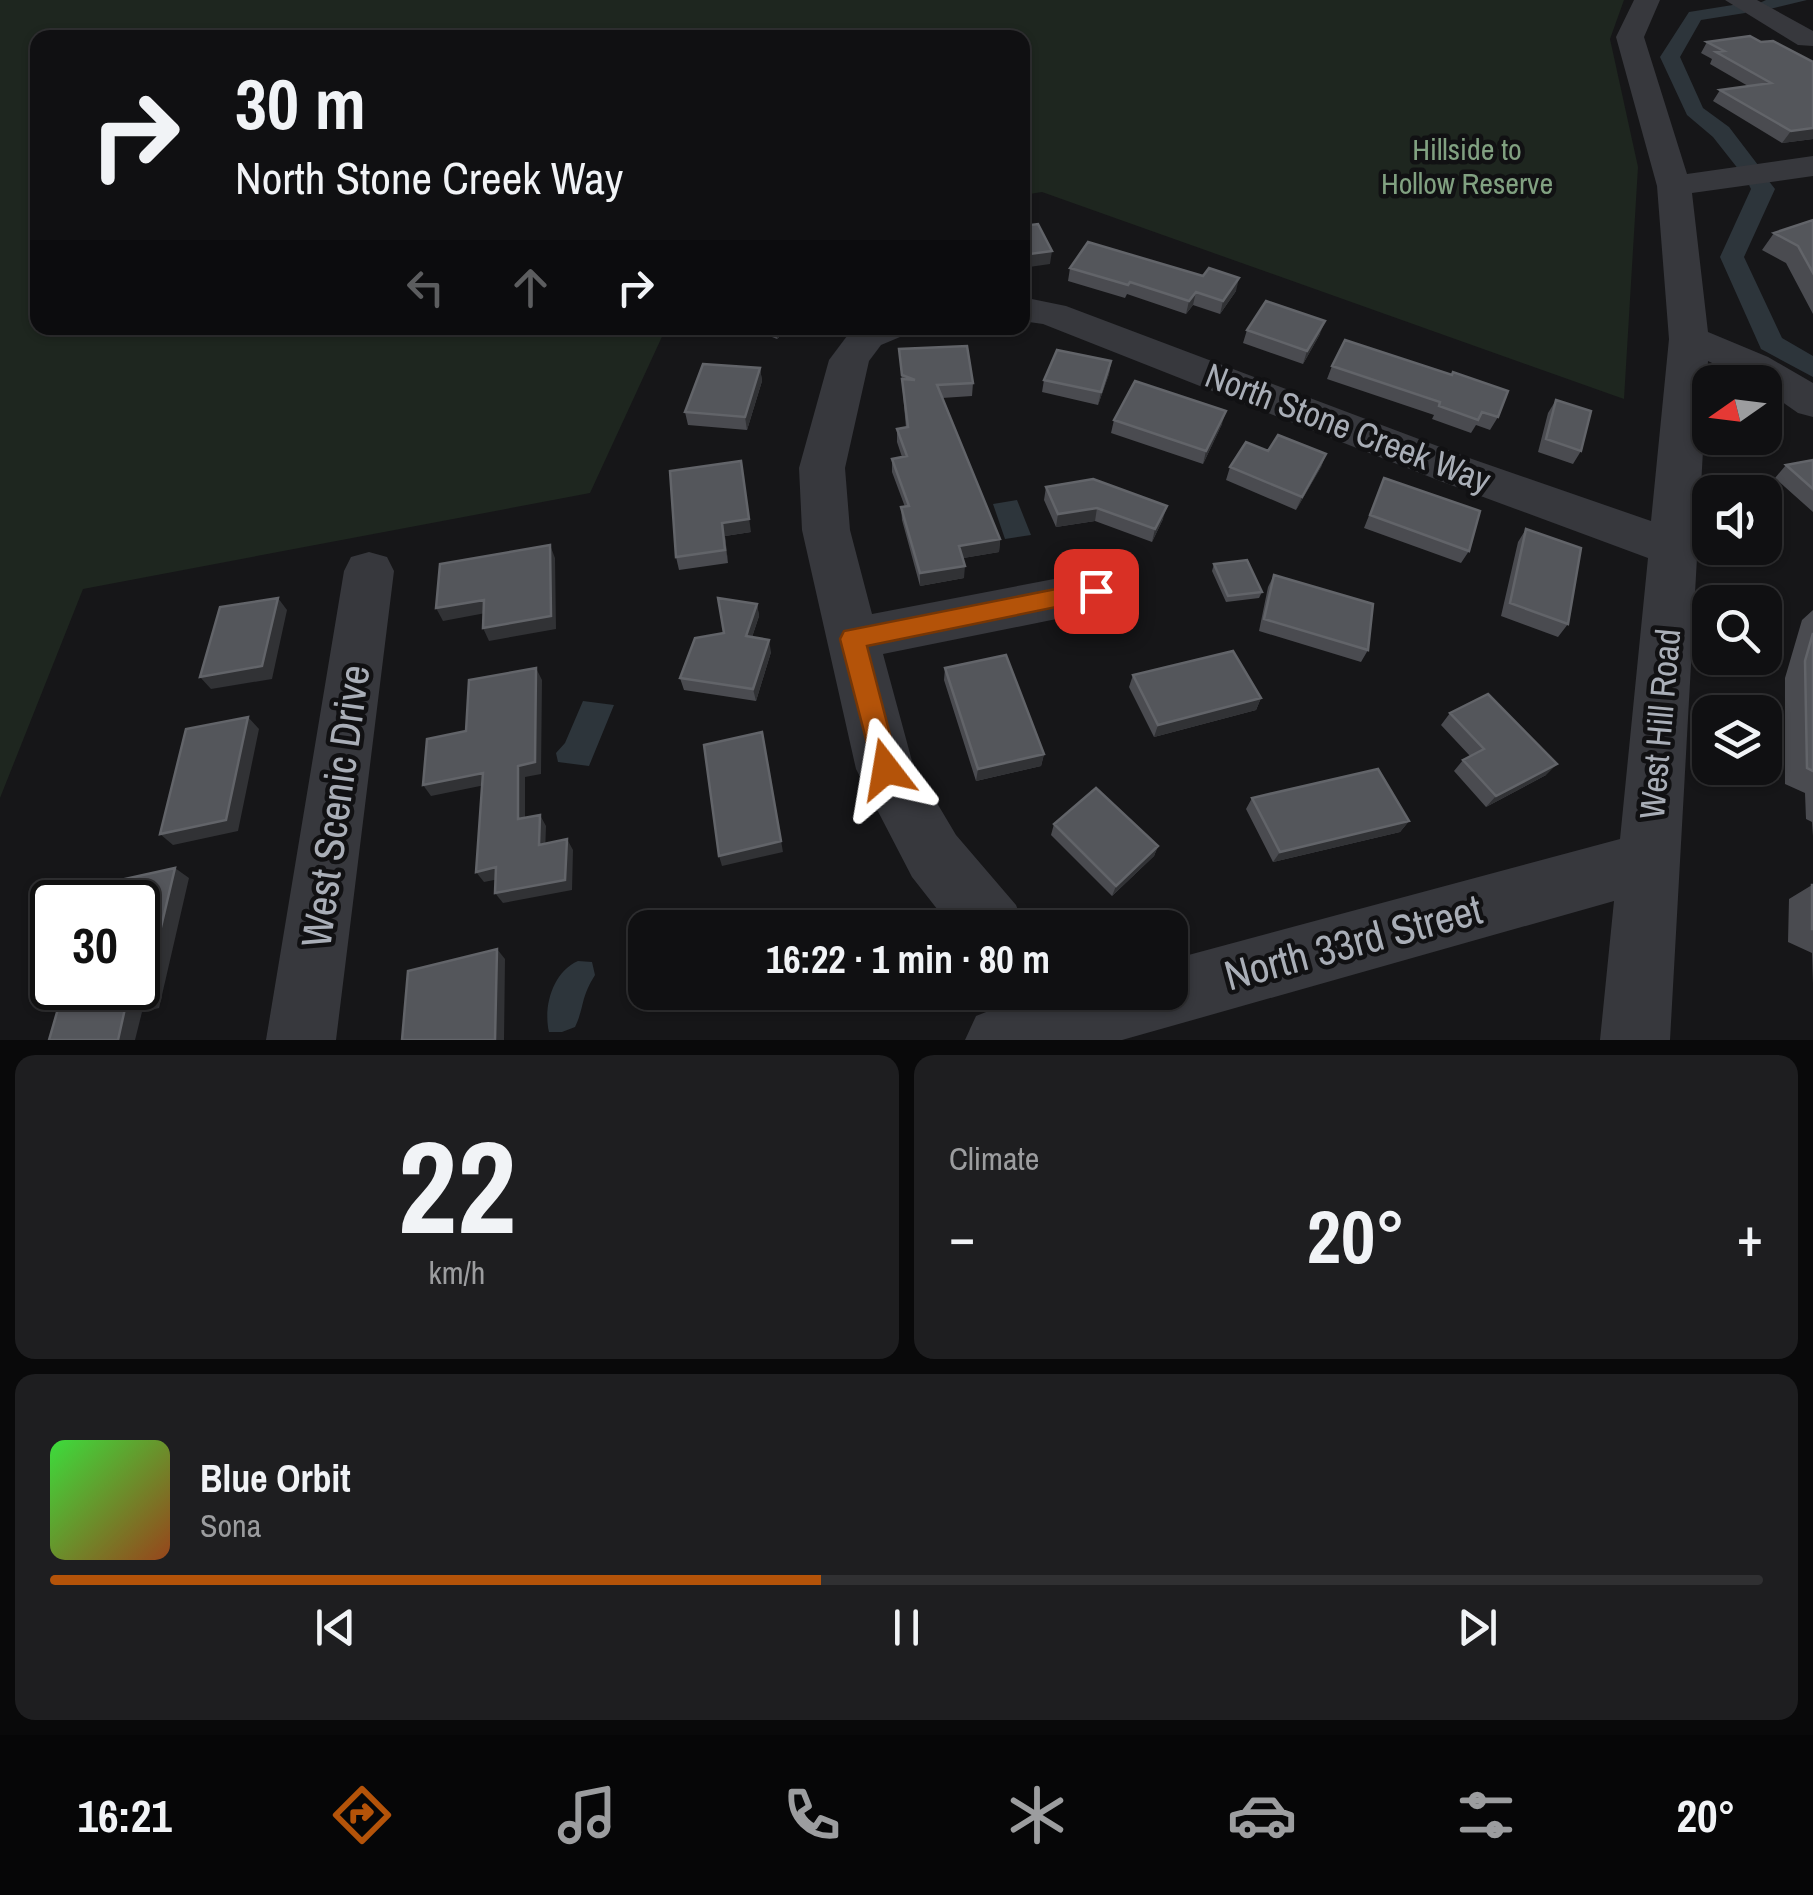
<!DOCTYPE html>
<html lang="en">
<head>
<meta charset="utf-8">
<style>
  body { margin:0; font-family:"Archivo Narrow",sans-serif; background:#1e1e20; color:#f1f3f6; height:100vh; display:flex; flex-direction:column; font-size:38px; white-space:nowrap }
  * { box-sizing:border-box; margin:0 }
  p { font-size:32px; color:#9c9d9f }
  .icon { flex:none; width:55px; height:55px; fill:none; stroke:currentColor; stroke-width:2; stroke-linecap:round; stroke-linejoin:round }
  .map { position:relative; height:1040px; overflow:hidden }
  .panel { display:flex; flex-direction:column; gap:15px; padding:15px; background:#09090a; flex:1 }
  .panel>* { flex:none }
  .banner { position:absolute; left:30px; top:30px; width:1000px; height:305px; border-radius:20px; box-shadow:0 2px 8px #0004,0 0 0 2px #303032; background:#101012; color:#f1f3f6; overflow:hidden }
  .needle { width:65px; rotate:256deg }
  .tools { position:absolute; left:1692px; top:365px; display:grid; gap:20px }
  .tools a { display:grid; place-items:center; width:90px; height:90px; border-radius:20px; background:#101012; box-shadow:0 2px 8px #0004,0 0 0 2px #303032; font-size:50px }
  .speed { position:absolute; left:30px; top:880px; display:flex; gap:20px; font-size:50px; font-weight:700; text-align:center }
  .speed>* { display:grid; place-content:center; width:130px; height:130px; border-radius:50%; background:#101012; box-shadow:0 2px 8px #0004,0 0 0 2px #303032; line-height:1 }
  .speed .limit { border:5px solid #111; border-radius:15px; background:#fff; color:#111 }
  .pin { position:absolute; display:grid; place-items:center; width:85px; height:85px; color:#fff; margin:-42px; border-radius:20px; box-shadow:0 5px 15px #0006 }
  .me { position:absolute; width:110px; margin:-55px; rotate:346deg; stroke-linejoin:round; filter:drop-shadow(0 0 8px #0008) }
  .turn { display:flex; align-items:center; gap:35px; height:210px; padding:0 40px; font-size:45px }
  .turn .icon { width:130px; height:130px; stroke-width:2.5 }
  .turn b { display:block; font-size:70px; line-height:85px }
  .lanes { display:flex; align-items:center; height:95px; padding:0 40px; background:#0003; justify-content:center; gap:50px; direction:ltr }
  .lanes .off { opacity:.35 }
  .big { font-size:75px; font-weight:700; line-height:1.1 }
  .panel .card { flex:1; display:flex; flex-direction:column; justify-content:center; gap:15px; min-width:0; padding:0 35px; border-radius:20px; background:#1e1e20 }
  .panel .dial { align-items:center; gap:0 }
  .dial b { font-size:130px; line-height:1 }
  .song { display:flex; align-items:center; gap:30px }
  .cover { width:120px; height:120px; border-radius:15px; background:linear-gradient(135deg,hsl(120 70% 55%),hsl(20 70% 35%)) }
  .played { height:10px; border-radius:5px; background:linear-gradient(90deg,#b45309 45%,#303032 45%) }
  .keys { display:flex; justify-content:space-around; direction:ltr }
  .heat { display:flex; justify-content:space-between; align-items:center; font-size:55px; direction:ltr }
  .panel .tiles { flex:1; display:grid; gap:15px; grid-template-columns:1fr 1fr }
  .card:last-child { grid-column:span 2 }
  .trip { position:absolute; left:628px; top:910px; width:560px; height:100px; border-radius:20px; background:#101012; box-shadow:0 2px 8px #0004,0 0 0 2px #303032; font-weight:700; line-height:100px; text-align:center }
  .menu { display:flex; height:160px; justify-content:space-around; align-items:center; background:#060607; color:#9c9d9f }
  .menu .icon { width:70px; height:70px }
  .menu .on { color:#b45309 }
  .menu b { font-size:45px; color:#f1f3f6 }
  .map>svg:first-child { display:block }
</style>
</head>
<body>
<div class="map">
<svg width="1813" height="1040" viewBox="0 0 1813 1040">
  <rect width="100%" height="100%" fill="#161618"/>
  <!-- green -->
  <path fill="#1e261f" d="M0 0H1624L1610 39 1638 167 1624 399 1042 192 1023 195 1022 38H38V328H666L590 493 83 589 0 798Z"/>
  <!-- water -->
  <path fill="#2d353b" d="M1017 500 1031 535 1005 539 993 504Z
    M583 701 614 705 589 766 558 762 556 753 565 743Z
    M578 961 592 962 595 975C580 999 585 1006 575 1027L562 1032H549C543 1006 553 972 578 961Z"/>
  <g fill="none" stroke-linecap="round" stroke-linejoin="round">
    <!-- canal -->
    <path fill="#2d353b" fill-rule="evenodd" d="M1766 0H1807L1762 11 1753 6Z
      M1739 4 1748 9 1745 13 1701 20 1680 57 1703 108 1729 127 1758 165 1747 172 1739 170 1713 137 1687 115 1660 57 1689 12Z
      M1760 178 1768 180 1775 189 1744 257 1782 338 1813 356V377L1761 349 1720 257 1751 189 1749 185Z"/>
    <!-- minor -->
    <path fill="#37383d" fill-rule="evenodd" d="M1634 0H1660L1644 37 1687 174 1813 156V176L1692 193 1708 332 1768 357 1813 383V417L1798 413 1765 390V382H1751L1708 361 1670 1040H1600L1614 901 1122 1040H965L976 1016C1044 987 1098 992 1170 992V960L1620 839 1648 558 1440 481 1043 324 1022 321V297L1066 306 1472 459 1651 521 1669 339 1657 186 1616 37Z
      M1725 0H1757L1813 31V46L1798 45Z
      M853 328H906L900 337 881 345 869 361 845 468 850 530 872 614 1096 571 1114 577 1121 591 1114 605 1096 611 883 654 912 761 956 835 1016 905 1025 928H952L912 877 856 769 802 530 799 468 829 360Z
      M369 552 387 557 394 571 336 1040H266L344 571 351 557Z"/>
  </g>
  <!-- wall -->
  <path fill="#4a4b50" d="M1750 36 1813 139 1782 143 1713 101 1720 90 1748 86 1710 64 1712 59 1701 53 1707 42Z
    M1813 220V314L1786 263 1762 250 1774 233Z
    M1070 268 1236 291 1220 314 1193 305 1186 314 1127 294 1125 298 1068 281Z
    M749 328H789L777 339Z
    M1247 330 1320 334 1303 364 1243 343Z
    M899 349 973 383 972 396 942 398 1000 539 999 552 963 558 964 578 920 586 902 520 901 507H905L892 472V459L902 457 897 442V429L906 428Z
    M1111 361 1109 374 1098 405 1042 392 1044 380Z
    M1332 366 1498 417 1490 430 1476 425 1471 433 1432 419 1434 415 1327 379Z
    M760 368 762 381 747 430 688 425 685 412Z
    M1556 400 1581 451 1573 464 1538 452 1548 413Z
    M1114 420 1222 424 1203 464 1111 433Z
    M1268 451 1326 454 1321 467 1296 510 1226 480 1230 467Z
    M1813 460V512L1775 478 1786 465Z
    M670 471 751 532 725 536 728 563 679 570 676 557Z
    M1384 478 1469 551 1461 563 1364 528Z
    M1046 487 1163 519 1152 542 1095 521 1056 527 1044 500Z
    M1526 529 1568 624 1558 637 1501 616 1518 542Z
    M1214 564 1262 592 1259 598 1226 602 1212 571Z
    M1274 575 1368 650 1361 662 1259 631 1268 587Z
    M757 604 759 616 752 637 771 652 756 701 684 690 680 678 724 633Z
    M1813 610V836L1812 822 1806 819 1805 793 1785 784V678L1802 620Z
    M945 668 1044 754 1041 766 976 781 944 680Z
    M1133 675 1261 698 1256 710 1154 737 1129 687Z
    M1450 713 1546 775 1486 807 1454 771 1463 760 1470 756 1441 725Z
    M1252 798 1409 821 1400 832 1273 862 1246 809Z
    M1054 824 1158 846 1154 856 1112 896 1051 835Z
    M1812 885H1813V984L1812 953 1788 942 1789 899Z"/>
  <!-- shaded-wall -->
  <path fill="#313235" d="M1813 128V139L1782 143 1791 131Z
    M1052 251 1050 264 1022 268V255Z
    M1239 278 1236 291 1220 314 1223 301Z
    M1196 292 1193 305 1186 314 1189 301Z
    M1325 321 1320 334 1303 364 1307 351Z
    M776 328H789L777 339Z
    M1111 361 1109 374 1098 405 1101 392Z
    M760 368 762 381 747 430 745 417Z
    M1226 411 1222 424 1203 464 1206 451Z
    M1326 454 1321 467 1296 510 1302 497Z
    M741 461 751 532 725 536 728 563 722 523Z
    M1167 506 1163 519 1152 542 1155 529Z
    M1097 508 1095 521 1056 527 1058 514Z
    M1000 539 999 552 958 559 959 546Z
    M550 545 555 558 556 629 489 641 483 628Z
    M965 566 964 578 920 586V573Z
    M278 598 287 610 272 679 211 689 200 677Z
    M484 600 491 612 443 621 436 608Z
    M757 604 759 616 748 649 746 636Z
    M769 640 771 652 756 701 753 689Z
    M536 668 542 680 541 774 525 777V830L518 819V766Z
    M1261 698 1256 710 1154 737 1158 725Z
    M248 717 259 729 238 831 173 845 160 834Z
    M762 732 783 852 722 866 719 856Z
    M1044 754 1041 766 976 781 978 769Z
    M1557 764 1546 775 1486 807 1496 796Z
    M483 773 490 784 431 796 423 785Z
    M540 815 546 826 545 855 539 845Z
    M1409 821 1400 832 1273 862 1280 852Z
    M567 839 573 850 572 890 503 903 495 893Z
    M1158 846 1154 856 1112 896 1116 886Z
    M496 867 504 878 484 882 476 872Z
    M175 868 189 878 159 1008 142 1012 135 1040H118L126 1004Z
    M497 949 505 959 504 1040H495Z"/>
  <!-- building -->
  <path fill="#54565b" stroke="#626469" stroke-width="2.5" d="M1750 36 1761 42 1773 41 1813 62V128L1791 131 1720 90 1771 83 1716 52 1724 51 1707 42Z
    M1813 220V273L1798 246 1774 233Z
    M1038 224 1052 251 1022 255V226Z
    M1088 242 1203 276 1209 268 1239 278 1223 301 1196 292 1189 301 1130 282 1128 285 1070 268Z
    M1266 301 1325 321 1307 351 1247 330Z
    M1345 340 1452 375 1453 372 1508 391 1498 417 1482 412 1478 420 1439 406 1440 402 1332 366Z
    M967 346 973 383 937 385 1000 539 959 546 965 566 920 573 901 507 909 506 892 459 907 456 897 429 908 427 902 379 915 380 902 375 899 349Z
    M1057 350 1111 361 1101 392 1044 380Z
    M703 364 760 368 745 417 685 412Z
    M1135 381 1226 411 1206 451 1114 420Z
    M1556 400 1591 411 1581 451 1546 439Z
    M1278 435 1326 454 1302 497 1230 467 1246 442 1268 451Z
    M1813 460V489L1786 465Z
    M741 461 749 519 722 523 725 550 676 557 670 471Z
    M1384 478 1480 511 1469 551 1370 515Z
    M1093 479 1167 506 1155 529 1097 508 1058 514 1046 487Z
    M1526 529 1581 548 1568 624 1510 603Z
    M550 545 551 616 483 628 484 600 436 608 440 564Z
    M1247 560 1262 592 1228 596 1214 564Z
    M1274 575 1373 604 1368 650 1264 619Z
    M278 598 262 666 200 677 220 607Z
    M718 598 757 604 746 636 769 640 753 689 680 678 695 638 724 633Z
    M1813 633V771L1807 768 1805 661Z
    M1233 651 1261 698 1158 725 1133 675Z
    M1006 655 1044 754 978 769 945 668Z
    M536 668 535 762 518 766V819L540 815 539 845 567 839 565 880 495 893 496 867 476 872 483 773 423 785 427 739 466 731 469 680Z
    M1488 694 1557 764 1496 796 1463 760 1484 749 1450 713Z
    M248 717 226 820 160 834 186 729Z
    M762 732 781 841 719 856 704 745Z
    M1378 769 1409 821 1280 852 1252 798Z
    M1096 788 1158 846 1116 886 1054 824Z
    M175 868 144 999 126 1004 118 1040H49L64 988H138V902H89L93 886Z
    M1812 885H1813V929H1812Z
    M497 949 495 1040H402L408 971Z"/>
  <!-- route -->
  <path fill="#b45309" stroke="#753606" stroke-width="2.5" d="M1096 581 1105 584 1108 591 1105 597 867 646 899 769 895 778 886 781 876 778 840 639 844 631Z"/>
  <g text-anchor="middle" stroke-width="9" stroke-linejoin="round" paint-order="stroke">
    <!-- far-park labels -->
    <g font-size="30" fill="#81a181" stroke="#111113">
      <text x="1467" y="160">Hillside to<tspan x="1467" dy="34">Hollow Reserve</tspan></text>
    </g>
    <!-- street labels -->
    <g font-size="35" fill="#a9aeb7" stroke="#111113">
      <text transform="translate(1348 428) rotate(21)" y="12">North Stone Creek Way</text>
      <text transform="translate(1660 724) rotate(-85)" y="12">West Hill Road</text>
    </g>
    <!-- near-street labels -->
    <g font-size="42" fill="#a9aeb7" stroke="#111113">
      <text transform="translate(335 806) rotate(-82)" y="15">West Scenic Drive</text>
      <text transform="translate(1353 942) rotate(-15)" y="15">North 33rd Street</text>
    </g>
  </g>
</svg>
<div class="tools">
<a><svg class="needle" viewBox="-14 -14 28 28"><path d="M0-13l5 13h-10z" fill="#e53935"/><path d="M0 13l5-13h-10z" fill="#9c9d9f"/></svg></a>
<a><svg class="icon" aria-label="sound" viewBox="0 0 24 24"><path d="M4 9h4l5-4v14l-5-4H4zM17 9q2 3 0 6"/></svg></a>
<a><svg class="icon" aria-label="search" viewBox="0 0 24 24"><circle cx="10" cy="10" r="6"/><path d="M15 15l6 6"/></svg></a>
<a><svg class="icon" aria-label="layers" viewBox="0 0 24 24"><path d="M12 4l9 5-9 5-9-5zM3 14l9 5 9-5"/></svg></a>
</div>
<div class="speed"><div class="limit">30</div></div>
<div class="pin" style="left:1096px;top:591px;background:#d93025"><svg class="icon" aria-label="arrive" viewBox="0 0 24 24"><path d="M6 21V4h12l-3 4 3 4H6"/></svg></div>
<svg class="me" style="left:886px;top:769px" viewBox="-20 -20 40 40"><path d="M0-17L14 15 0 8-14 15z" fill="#b45309" stroke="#fff" stroke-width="4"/></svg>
<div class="trip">16:22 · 1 min · 80 m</div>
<div class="banner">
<div class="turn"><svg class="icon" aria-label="right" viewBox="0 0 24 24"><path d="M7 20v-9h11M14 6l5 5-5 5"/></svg><div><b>30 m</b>North Stone Creek Way</div></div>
<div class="lanes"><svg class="icon off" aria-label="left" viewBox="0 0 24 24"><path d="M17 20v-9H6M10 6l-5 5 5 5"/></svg><svg class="icon off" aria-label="ahead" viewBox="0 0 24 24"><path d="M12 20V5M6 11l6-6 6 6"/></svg><svg class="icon" aria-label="right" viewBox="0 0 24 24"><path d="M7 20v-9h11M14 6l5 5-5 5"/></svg></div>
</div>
</div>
<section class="panel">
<div class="tiles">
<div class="card dial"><b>22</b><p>km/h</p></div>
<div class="card"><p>Climate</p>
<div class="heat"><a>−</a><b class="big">20°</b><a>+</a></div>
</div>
<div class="card">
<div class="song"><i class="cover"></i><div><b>Blue Orbit</b><p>Sona</p></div></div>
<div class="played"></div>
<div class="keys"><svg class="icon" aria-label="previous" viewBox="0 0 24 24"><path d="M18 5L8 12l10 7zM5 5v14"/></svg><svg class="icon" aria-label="pause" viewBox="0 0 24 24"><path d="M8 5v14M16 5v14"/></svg><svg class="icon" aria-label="next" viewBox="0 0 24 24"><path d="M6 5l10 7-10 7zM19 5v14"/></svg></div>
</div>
</div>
</section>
<nav class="menu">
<b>16:21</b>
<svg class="icon on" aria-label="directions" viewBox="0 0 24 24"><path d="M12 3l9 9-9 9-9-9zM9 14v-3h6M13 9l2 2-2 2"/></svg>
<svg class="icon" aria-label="music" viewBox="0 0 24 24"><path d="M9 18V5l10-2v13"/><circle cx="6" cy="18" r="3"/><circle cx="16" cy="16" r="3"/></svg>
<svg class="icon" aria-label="phone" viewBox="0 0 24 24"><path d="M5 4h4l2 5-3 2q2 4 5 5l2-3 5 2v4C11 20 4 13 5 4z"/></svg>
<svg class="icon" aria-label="climate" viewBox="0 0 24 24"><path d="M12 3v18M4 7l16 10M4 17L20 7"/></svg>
<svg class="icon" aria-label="car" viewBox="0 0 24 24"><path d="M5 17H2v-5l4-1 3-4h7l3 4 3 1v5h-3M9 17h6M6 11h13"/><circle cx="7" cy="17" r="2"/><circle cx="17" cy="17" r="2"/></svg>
<svg class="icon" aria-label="filters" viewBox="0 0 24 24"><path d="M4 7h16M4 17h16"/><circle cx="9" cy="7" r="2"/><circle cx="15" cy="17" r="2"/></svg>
<b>20°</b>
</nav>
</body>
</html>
